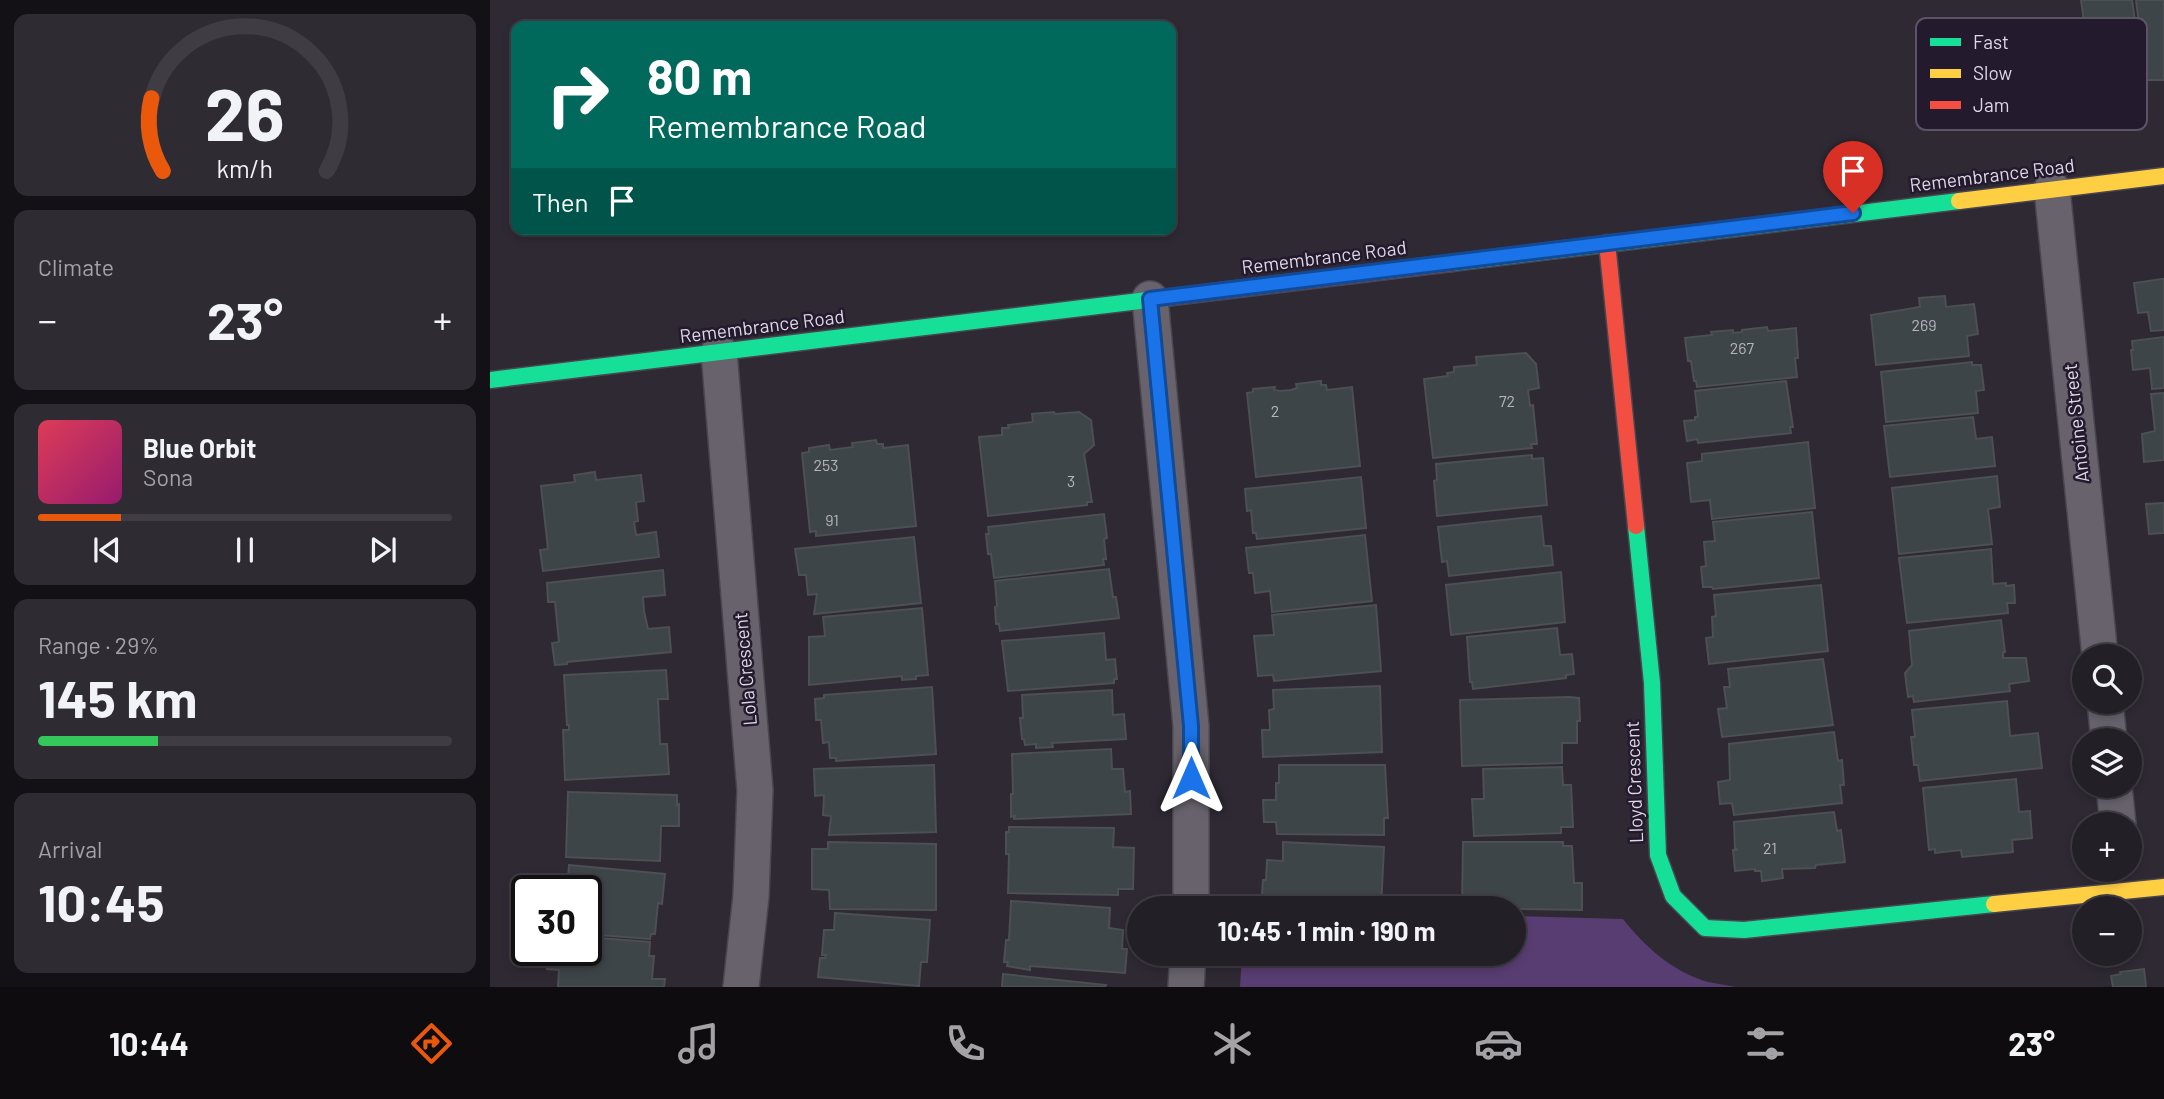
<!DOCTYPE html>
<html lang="en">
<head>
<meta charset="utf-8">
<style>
  body { margin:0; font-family:Barlow,sans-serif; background:#2e2c32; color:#f1f3f6; height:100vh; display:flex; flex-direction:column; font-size:26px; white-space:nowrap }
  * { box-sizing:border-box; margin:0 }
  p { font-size:23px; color:#a2a2a7 }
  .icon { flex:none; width:38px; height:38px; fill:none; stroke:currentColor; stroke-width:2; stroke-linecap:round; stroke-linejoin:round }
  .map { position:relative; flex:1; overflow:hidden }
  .drawer { display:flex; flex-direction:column; gap:14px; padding:14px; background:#131115; width:490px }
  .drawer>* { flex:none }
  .banner { position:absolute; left:21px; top:21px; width:665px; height:214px; border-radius:14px; box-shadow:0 4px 10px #0003,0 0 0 2px #3f3d43; background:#00695c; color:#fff; overflow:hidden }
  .tools { position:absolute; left:1582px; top:644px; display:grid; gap:14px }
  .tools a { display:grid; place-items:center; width:70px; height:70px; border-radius:50%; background:#221f26; box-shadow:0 4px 10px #0003,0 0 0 2px #3f3d43; font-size:35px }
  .speed { position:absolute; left:21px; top:875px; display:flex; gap:14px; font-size:35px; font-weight:700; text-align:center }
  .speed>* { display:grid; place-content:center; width:91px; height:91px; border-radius:50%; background:#221f26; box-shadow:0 4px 10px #0003,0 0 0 2px #3f3d43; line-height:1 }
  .speed .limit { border:4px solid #111; border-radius:10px; background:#fff; color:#111 }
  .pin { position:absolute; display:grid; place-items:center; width:60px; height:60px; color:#fff; margin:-72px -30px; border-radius:50% 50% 50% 0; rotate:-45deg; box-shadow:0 0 7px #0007 }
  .pin .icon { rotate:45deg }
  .me { position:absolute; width:77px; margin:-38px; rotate:0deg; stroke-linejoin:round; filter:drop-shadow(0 0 5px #0008) }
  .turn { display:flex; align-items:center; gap:24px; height:147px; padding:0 21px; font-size:32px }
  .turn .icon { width:91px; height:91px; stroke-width:2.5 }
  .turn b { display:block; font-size:49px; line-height:60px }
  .then { display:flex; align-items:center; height:66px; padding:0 21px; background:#0003; gap:14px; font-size:26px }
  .big { font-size:52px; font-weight:700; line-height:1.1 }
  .drawer .widget { flex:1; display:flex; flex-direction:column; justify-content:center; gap:10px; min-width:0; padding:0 24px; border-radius:14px; background:#2e2c32 }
  .drawer .dial { align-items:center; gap:0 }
  .dial svg { height:182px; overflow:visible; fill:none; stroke:#3f3d43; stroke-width:7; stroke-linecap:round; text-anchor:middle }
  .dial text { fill:#f1f3f6; stroke:none }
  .song { display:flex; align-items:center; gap:21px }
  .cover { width:84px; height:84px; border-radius:10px; background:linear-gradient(135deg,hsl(350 70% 55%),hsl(320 70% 35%)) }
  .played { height:7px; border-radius:4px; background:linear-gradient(90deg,#ea580c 20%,#3f3d43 20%) }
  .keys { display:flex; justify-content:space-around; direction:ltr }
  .heat { display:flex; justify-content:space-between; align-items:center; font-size:38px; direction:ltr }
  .charge { height:10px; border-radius:5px; background:linear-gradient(90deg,#34c759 29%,#3f3d43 0) }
  .trip { position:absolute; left:637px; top:896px; width:399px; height:70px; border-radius:35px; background:#221f26; box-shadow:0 4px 10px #0003,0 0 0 2px #3f3d43; font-weight:700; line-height:70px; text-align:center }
  .tab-bar { display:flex; height:112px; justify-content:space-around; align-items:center; background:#0e0c0f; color:#a2a2a7 }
  .tab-bar .icon { width:49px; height:49px }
  .tab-bar .active { color:#ea580c }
  .tab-bar b { font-size:32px; color:#f1f3f6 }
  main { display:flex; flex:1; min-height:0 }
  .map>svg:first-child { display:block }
</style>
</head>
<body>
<main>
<section class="drawer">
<div class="widget dial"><svg viewBox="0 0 100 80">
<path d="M14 69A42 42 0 1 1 86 69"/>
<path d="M14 69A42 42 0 0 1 9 37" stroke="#ea580c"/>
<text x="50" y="56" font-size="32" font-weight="700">26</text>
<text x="50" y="72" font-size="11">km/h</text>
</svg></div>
<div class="widget"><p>Climate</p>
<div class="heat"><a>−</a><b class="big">23°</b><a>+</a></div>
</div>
<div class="widget">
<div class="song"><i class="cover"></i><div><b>Blue Orbit</b><p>Sona</p></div></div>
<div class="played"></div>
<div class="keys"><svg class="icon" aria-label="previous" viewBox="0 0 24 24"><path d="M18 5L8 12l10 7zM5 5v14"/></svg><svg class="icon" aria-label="pause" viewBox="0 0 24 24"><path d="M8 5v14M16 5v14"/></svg><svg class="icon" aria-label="next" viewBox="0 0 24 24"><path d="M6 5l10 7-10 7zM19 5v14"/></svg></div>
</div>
<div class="widget"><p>Range · 29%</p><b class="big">145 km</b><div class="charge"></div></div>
<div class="widget"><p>Arrival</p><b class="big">10:45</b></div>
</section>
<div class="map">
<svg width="1674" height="987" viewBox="0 0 1674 987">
  <rect width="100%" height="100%" fill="#2e2933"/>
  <!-- green -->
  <path fill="#583d72" d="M1024 916 1133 919C1155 947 1183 972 1218 982 1227 984 1237 985 1246 987H750L752 954H1024Z"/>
  <!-- building -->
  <path fill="#3d4549" stroke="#4c4f53" stroke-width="2" d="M1591 0H1642L1653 76 1646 77V79L1624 82 1625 91 1604 94Z
    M1646 0H1674V80H1656Z
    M1672 279H1674V330L1661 331 1658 312 1648 313 1644 283Z
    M1455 296 1456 307 1484 304 1488 334 1477 336 1479 356 1386 365 1381 315 1430 307 1429 298Z
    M1277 327 1278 331 1306 328 1308 358H1305L1307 377 1207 387 1206 381H1204L1201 361H1198L1195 338 1222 335 1221 332 1243 330V333L1252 332V330Z
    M1674 337V388L1662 389 1660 368 1643 370 1641 350H1643L1642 341Z
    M1036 353 1046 364 1049 388 1038 390 1040 406 1043 405 1047 444H1041L1042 448 943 458 934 379 958 376 957 373 964 372V367L987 365 986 357Z
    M1482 362V365H1491L1494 390 1486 391 1488 413 1396 422 1391 372Z
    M831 381V385H836L837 390 862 387 870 466 766 477 757 393 763 392V389L785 387 784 390 790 391 801 390 807 388 806 384Z
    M1296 381 1303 427H1300L1301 433 1208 443 1207 439 1197 441 1194 421 1205 420V417H1208L1205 391Z
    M1674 393V460L1654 462 1652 434 1665 431 1661 394Z
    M564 412 565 414 589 412 601 420 604 445 594 454 602 502H597V505L498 516 489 437 512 435V428H519L518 425 543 422 542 414Z
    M1483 417 1486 439 1502 437 1505 466 1400 477 1394 426Z
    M386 440 387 444H393V448L418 445 426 526 326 536V531L320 532 312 453 319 452V448L339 445 340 450 363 447 362 443Z
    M1318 442 1325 508 1222 519 1220 500 1201 502 1197 463 1212 461V454Z
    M1042 455V459L1053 458 1057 505 947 516 944 481 947 480 946 464Z
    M105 472 106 480 151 475 154 501 146 502 148 521 144 522 146 535 166 532 169 557 53 571 50 550 58 549 51 486 85 482 84 475Z
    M1507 476 1510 507 1498 509 1502 544 1409 554 1402 488Z
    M871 477 876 528 767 539 766 533H763L761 510 757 511 755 489Z
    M1674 503V533L1659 534 1656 504Z
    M1322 512 1329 578 1223 589 1222 587H1213L1211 567 1216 566 1214 542 1225 541 1223 522Z
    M614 514 617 538 614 539 616 559H613L614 565 504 578 501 554H498L496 534H499L498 527Z
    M1051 516 1054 546H1061L1063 565 959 576 957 561 952 562 948 527Z
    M875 535 882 601 782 612 780 591 765 593 763 573H759L756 548Z
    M424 537 431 603 324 614 327 594 318 595 316 575H309L305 549Z
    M1501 549 1503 584 1516 583V586L1524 585 1525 603H1517L1518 613 1417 623 1409 558Z
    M619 569 623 597H626L629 618 510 631 509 624H506L505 607 507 606 505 581Z
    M173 570 175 595 153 597 154 611 158 629 179 627 181 652 77 662V664L65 665 62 643 69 642 65 602H58L57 583Z
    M1071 572 1075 622 961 635 956 585Z
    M1331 585 1338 651 1219 664 1216 638 1223 637 1222 617 1226 616 1224 595Z
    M886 605 891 671 784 681 783 675 768 676 764 636 784 635 782 615Z
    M432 608 438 675 426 676V679L412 680V676L319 685V637L335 636 333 617Z
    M1511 620 1515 652H1513V658H1536L1539 681 1519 684 1520 691 1424 702 1423 696 1418 697 1415 673 1422 665 1419 631Z
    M1067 628 1070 655 1082 654 1084 674 1076 675V678L983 689 982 682H980L977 637Z
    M614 633 616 660 625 659 627 679H624V683L518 691 512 641Z
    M1333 659 1343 725 1232 737 1228 709 1237 708 1234 687H1240L1238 669Z
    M176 670 178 699H168L170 744H177L179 774 75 780 73 730H79V725H77L74 675Z
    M890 686 892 752 773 757 772 730H780L779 710 784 709 783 690Z
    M442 687 446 754 346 761V758H340L339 742 333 743 331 720H326L325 699 334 698V695Z
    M622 690 623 715 634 714 636 739 562 743 563 747 546 748V744L535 745 534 739H532L530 718H533L532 695Z
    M1079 697 1089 698 1090 721H1087V743H1072V763L972 766 970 700Z
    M1517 701 1520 736 1548 733 1552 768 1430 781 1428 765H1424L1421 737H1425L1422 710Z
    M1344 732 1348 761 1352 760 1354 785H1350L1352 803 1244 815 1242 803 1230 804 1228 782 1240 780 1239 744Z
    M621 749 622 769H633L635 792 640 791 641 814 524 819 525 816 521 817V794H523L522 754Z
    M444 765 446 832 339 835 341 816 333 815 334 795 325 796 324 769Z
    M789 765H895L898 818H894V835L787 834 786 822H774L773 800H786V783H789Z
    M1072 767 1073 785H1081L1083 827H1071V833L984 836 982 799H994L993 769Z
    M1526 779 1529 812 1540 811 1542 838 1522 840 1523 852 1472 857 1471 850 1445 853V849L1439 850 1433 788Z
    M78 792 187 795V805L189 804V826H171L170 861 76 857Z
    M1344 812 1347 831 1351 830 1355 862 1326 865 1325 868 1292 869 1293 878 1272 881 1271 871H1265V869L1245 871 1243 850H1247V849L1245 850 1244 822Z
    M519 827 624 828 623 847 644 848 643 889H628V895L518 893 519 854H516V832H519Z
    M338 842 446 844V910L340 909 339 890 322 889V849H338Z
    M793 842 894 847 891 908H771L773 880H776L777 860 793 861Z
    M973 842H1073V846H1082L1084 883H1092V910L972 908Z
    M79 865 175 874 172 904 168 903 165 934H161L160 939 96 934V891H77Z
    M521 901 620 908 619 928 633 930 632 949H637L635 973 540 966V970L517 966 518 962H514L516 940H519Z
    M345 913 440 920 437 962H431L429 986 328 977 330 958H335L336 955H332L334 930H344Z
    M96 937 160 942 159 956H164L162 979H175L174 987H68L69 970 57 969 58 950H96Z
    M1654 969 1656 987H1623L1621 976 1631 974 1630 972Z
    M513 974 616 985 615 987H512Z"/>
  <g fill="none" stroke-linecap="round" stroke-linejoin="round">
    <defs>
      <path id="street" d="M1562 189 1610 656
        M660 299 701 726V908
        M229 352 265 790 261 896 251 987
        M1615 702 1619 740
        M1624 786 1628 824
        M696 987 698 954"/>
      <path id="fast" d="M962 263 1469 201
        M0 380 666 299
        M1146 526 1162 683 1168 855 1183 896 1215 928 1254 930 1504 904"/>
      <path id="slow" d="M1469 201 1674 176
        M1504 904 1674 887"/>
      <path id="jam" d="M1117 243 1146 526
        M666 299 962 263"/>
    </defs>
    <!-- street casing -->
    <use href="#street" stroke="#4a464f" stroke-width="38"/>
    <!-- fast casing -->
    <use href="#fast" stroke="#4a464f" stroke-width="19"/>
    <!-- slow casing -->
    <use href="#slow" stroke="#4a464f" stroke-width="19"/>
    <!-- jam casing -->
    <use href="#jam" stroke="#4a464f" stroke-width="19"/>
    <!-- street -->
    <use href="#street" stroke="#67626c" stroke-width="35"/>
    <!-- fast -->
    <use href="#fast" stroke="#16e098" stroke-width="16"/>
    <!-- slow -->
    <use href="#slow" stroke="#ffcf43" stroke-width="16"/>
    <!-- jam -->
    <use href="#jam" stroke="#f24e42" stroke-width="16"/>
  </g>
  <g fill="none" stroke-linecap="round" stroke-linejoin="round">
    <defs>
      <path id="route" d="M701 778V726L660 299 1363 213"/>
    </defs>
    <!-- route casing -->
    <use href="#route" stroke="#114b97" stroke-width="18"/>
    <!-- route -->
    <use href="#route" stroke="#1a73e8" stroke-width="12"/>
  </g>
  <g text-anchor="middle" stroke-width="5" stroke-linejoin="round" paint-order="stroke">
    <!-- number labels -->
    <g font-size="16" fill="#b6b3bf">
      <text x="1434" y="331">269</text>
      <text x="1252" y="354">267</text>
      <text x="1017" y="407">72</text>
      <text x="785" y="417">2</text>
      <text x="336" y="471">253</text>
      <text x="581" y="487">3</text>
      <text x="342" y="526">91</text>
      <text x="1280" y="854">21</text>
    </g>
    <!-- street labels -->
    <g font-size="19" fill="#ded8e6" stroke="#241a2e">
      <text transform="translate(1502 175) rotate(-7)" y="7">Remembrance Road</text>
      <text transform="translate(834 257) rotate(-7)" y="7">Remembrance Road</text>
      <text transform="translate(272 326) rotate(-7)" y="7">Remembrance Road</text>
      <text transform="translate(1586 423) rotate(-96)" y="7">Antoine Street</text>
      <text transform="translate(255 669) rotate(-95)" y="7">Lola Crescent</text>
      <text transform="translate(1144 782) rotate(-92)" y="7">Lloyd Crescent</text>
    </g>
  </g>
  <!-- legend -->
  <rect x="1426" y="18" width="231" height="112" rx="10" fill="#241a2e" stroke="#5c5365" stroke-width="2"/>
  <rect x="1440" y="38" width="31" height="8" fill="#16e098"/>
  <rect x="1440" y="69" width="31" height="9" fill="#ffcf43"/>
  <rect x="1440" y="101" width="31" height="8" fill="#f24e42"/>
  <g font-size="19" fill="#ded8e6">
    <text x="1483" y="49">Fast</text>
    <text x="1483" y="80">Slow</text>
    <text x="1483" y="112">Jam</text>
  </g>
</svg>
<div class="tools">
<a><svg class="icon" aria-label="search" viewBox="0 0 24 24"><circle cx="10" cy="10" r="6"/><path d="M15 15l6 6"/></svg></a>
<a><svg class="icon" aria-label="layers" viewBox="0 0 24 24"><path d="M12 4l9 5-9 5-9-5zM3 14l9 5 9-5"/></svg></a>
<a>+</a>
<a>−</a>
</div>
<div class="speed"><div class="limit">30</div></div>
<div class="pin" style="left:1363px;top:213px;background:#d93025"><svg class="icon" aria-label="arrive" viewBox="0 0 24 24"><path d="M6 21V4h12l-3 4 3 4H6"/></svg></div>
<svg class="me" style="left:701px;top:778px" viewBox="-20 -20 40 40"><path d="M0-17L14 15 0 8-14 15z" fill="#1a73e8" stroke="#fff" stroke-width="4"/></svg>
<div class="trip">10:45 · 1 min · 190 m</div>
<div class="banner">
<div class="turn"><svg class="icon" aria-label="right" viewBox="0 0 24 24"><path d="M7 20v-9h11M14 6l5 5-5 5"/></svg><div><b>80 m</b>Remembrance Road</div></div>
<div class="then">Then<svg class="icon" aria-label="arrive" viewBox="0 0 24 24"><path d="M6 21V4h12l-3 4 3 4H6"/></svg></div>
</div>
</div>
</main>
<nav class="tab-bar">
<b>10:44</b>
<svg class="icon active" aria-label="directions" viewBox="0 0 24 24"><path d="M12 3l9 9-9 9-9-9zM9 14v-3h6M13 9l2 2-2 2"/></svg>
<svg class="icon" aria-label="music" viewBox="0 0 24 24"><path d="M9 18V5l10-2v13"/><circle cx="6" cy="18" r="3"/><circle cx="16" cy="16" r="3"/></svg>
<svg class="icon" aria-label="phone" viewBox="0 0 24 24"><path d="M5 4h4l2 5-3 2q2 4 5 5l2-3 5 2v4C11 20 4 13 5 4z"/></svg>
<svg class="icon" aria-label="climate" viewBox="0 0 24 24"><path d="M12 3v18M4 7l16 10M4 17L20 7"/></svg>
<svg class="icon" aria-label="car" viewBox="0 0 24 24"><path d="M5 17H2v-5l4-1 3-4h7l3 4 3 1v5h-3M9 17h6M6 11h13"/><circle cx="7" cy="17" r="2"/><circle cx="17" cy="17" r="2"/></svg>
<svg class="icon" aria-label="filters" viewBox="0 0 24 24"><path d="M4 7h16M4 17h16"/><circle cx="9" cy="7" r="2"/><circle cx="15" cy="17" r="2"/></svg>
<b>23°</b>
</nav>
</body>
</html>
